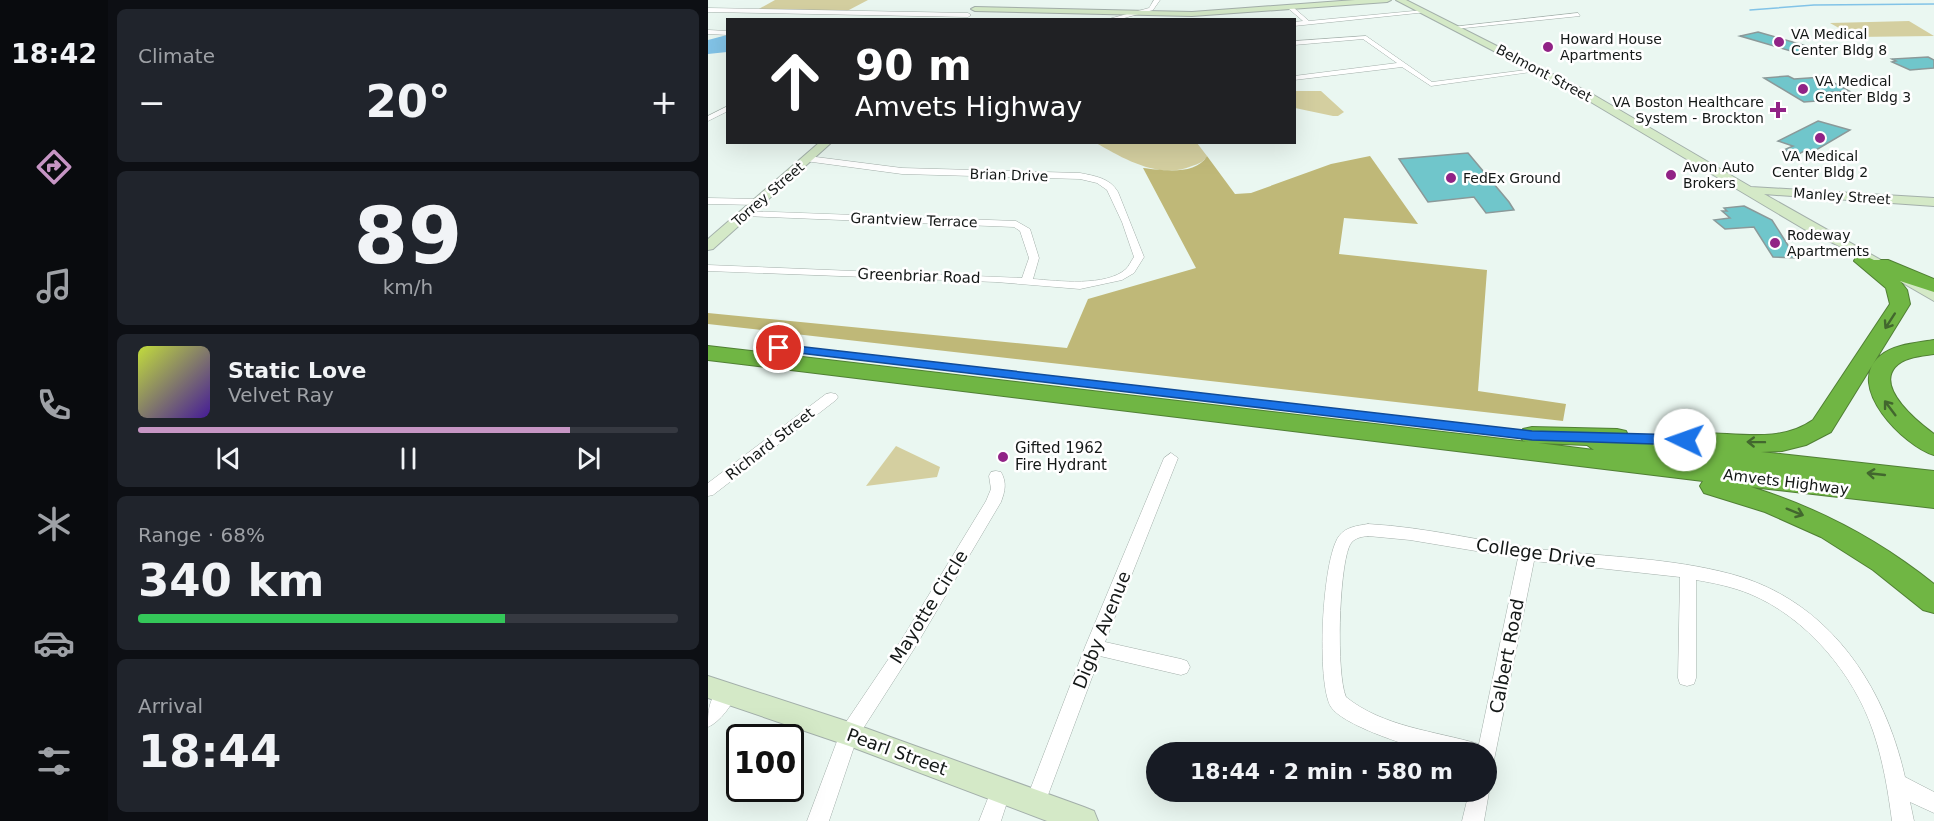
<!DOCTYPE html>
<html lang="en">
<head>
<meta charset="utf-8">
<style>
  body { margin:0; font-family:"DejaVu Sans",sans-serif; background:#20242c; color:#f1f3f6; height:100vh; display:flex; flex-direction:column; font-size:22px; white-space:nowrap }
  * { box-sizing:border-box; margin:0 }
  p { font-size:20px; color:#9ea1a6 }
  .icon { flex:none; width:33px; height:33px; fill:none; stroke:currentColor; stroke-width:2; stroke-linecap:round; stroke-linejoin:round }
  .map { position:relative; flex:1; overflow:hidden }
  .side { display:flex; flex-direction:column; gap:9px; padding:9px; background:#0d0f14; width:600px }
  .side>* { flex:none }
  .hud { position:absolute; left:18px; top:18px; width:570px; height:126px; border-radius:0px; box-shadow:0 6px 24px #0002; background:#202124; color:#fff; overflow:hidden }
  .speed { position:absolute; left:18px; top:724px; display:flex; gap:12px; font-size:30px; font-weight:700; text-align:center }
  .speed>* { display:grid; place-content:center; width:78px; height:78px; border-radius:50%; background:#171b24; box-shadow:0 6px 24px #0002; line-height:1 }
  .speed .limit { border:3px solid #111; border-radius:9px; background:#fff; color:#111 }
  .pin { position:absolute; display:grid; place-items:center; width:51px; height:51px; color:#fff; margin:-26px; border:3px solid #fff; border-radius:50%; box-shadow:0 2px 6px #0007 }
  .me { position:absolute; width:66px; margin:-33px; rotate:273deg; stroke-linejoin:round; filter:drop-shadow(0 0 4px #0008) }
  .turn { display:flex; align-items:center; gap:21px; height:126px; padding:0 30px; font-size:27px }
  .turn .icon { width:78px; height:78px; stroke-width:2.5 }
  .turn b { display:block; font-size:42px; line-height:51px }
  .big { font-size:45px; font-weight:800; line-height:1.1 }
  .side .tile { flex:1; display:flex; flex-direction:column; justify-content:center; gap:9px; min-width:0; padding:0 21px; border-radius:9px; background:#20242c }
  .side .dial { align-items:center; gap:0 }
  .dial b { font-size:78px; line-height:1 }
  .song { display:flex; align-items:center; gap:18px }
  .cover { width:72px; height:72px; border-radius:9px; background:linear-gradient(135deg,hsl(70 70% 55%),hsl(260 70% 35%)) }
  .played { height:6px; border-radius:3px; background:linear-gradient(90deg,#c695c4 80%,#363941 80%) }
  .keys { display:flex; justify-content:space-around; direction:ltr }
  .heat { display:flex; justify-content:space-between; align-items:center; font-size:33px; direction:ltr }
  .charge { height:9px; border-radius:4px; background:linear-gradient(90deg,#34c759 68%,#363941 0) }
  .trip { position:absolute; left:438px; top:742px; width:351px; height:60px; border-radius:30px; background:#171b24; box-shadow:0 6px 24px #0002; font-weight:800; line-height:60px; text-align:center }
  main { display:flex; flex:1; min-height:0 }
  .tabs { display:flex; flex-direction:column; width:108px; justify-content:space-around; align-items:center; background:#090b0e; color:#9ea1a6 }
  .tabs .icon { width:42px; height:42px }
  .tabs .selected { color:#c695c4 }
  .tabs b { font-size:27px; color:#f1f3f6 }
  .map>svg:first-child { display:block }
</style>
</head>
<body>
<main>
<nav class="tabs">
<b>18:42</b>
<svg class="icon selected" aria-label="directions" viewBox="0 0 24 24"><path d="M12 3l9 9-9 9-9-9zM9 14v-3h6M13 9l2 2-2 2"/></svg>
<svg class="icon" aria-label="music" viewBox="0 0 24 24"><path d="M9 18V5l10-2v13"/><circle cx="6" cy="18" r="3"/><circle cx="16" cy="16" r="3"/></svg>
<svg class="icon" aria-label="phone" viewBox="0 0 24 24"><path d="M5 4h4l2 5-3 2q2 4 5 5l2-3 5 2v4C11 20 4 13 5 4z"/></svg>
<svg class="icon" aria-label="climate" viewBox="0 0 24 24"><path d="M12 3v18M4 7l16 10M4 17L20 7"/></svg>
<svg class="icon" aria-label="car" viewBox="0 0 24 24"><path d="M5 17H2v-5l4-1 3-4h7l3 4 3 1v5h-3M9 17h6M6 11h13"/><circle cx="7" cy="17" r="2"/><circle cx="17" cy="17" r="2"/></svg>
<svg class="icon" aria-label="filters" viewBox="0 0 24 24"><path d="M4 7h16M4 17h16"/><circle cx="9" cy="7" r="2"/><circle cx="15" cy="17" r="2"/></svg>
</nav>
<section class="side">
<div class="tile"><p>Climate</p>
<div class="heat"><a>−</a><b class="big">20°</b><a>+</a></div>
</div>
<div class="tile dial"><b>89</b><p>km/h</p></div>
<div class="tile">
<div class="song"><i class="cover"></i><div><b>Static Love</b><p>Velvet Ray</p></div></div>
<div class="played"></div>
<div class="keys"><svg class="icon" aria-label="previous" viewBox="0 0 24 24"><path d="M18 5L8 12l10 7zM5 5v14"/></svg><svg class="icon" aria-label="pause" viewBox="0 0 24 24"><path d="M8 5v14M16 5v14"/></svg><svg class="icon" aria-label="next" viewBox="0 0 24 24"><path d="M6 5l10 7-10 7zM19 5v14"/></svg></div>
</div>
<div class="tile"><p>Range · 68%</p><b class="big">340 km</b><div class="charge"></div></div>
<div class="tile"><p>Arrival</p><b class="big">18:44</b></div>
</section>
<div class="map">
<svg width="1226" height="821" viewBox="0 0 1226 821">
  <rect width="100%" height="100%" fill="#eaf7f1"/>
  <!-- green -->
  <path fill="#d4cfa0" d="M67 0H160L139 11 49 10Z
    M1201 21 1226 36 1147 37 1122 23Z
    M587 91H613L636 112 630 116H625L587 108Z
    M388 143H489L499 156C496 162 490 164 484 166 452 180 416 159 388 143Z
    M188 446 232 467 229 477 158 486Z"/>
  <!-- forest -->
  <path fill="#bfb878" d="M499 156 527 194 543 193 623 164 662 156 710 224 636 218 631 254 779 270 770 391 858 404 855 421 0 324V313L359 348 380 299 488 268 435 168C453 170 488 176 499 156Z"/>
  <!-- water -->
  <path fill="#82c3e7" d="M19 35V52L0 54V40Z"/>
  <g fill="none" stroke-linecap="round" stroke-linejoin="round">
    <!-- stream -->
    <path stroke="#82c3e7" stroke-width="1.5" d="M1042 10 1106 5 1226 4"/>
  </g>
  <!-- building -->
  <path fill="#70c6cb" stroke="#8b9999" stroke-width="1.5" d="M1050 32 1109 49 1093 54 1032 36Z
    M1220 57 1226 60V68L1202 70 1184 62 1188 61 1184 59Z
    M1080 76 1086 79 1115 77 1141 91 1110 93 1122 100 1096 102 1056 78Z
    M1110 121 1142 130 1103 153 1096 151 1089 155 1076 150 1085 146 1070 141Z
    M760 153 801 202 806 210 778 213 766 197 720 202 691 159Z
    M1036 206 1064 220 1088 258 1065 257 1046 227 1017 229 1006 220 1022 218 1014 211H1019L1016 208Z"/>
  <g fill="none" stroke-linecap="round" stroke-linejoin="round">
    <defs>
      <path id="street" d="M446 0H452L445 10 409 20H397L441 8Z
        M581 7H585L601 21 716 10 719 12 586 26V22L595 21 581 9Z
        M0 8 260 13 263 15 260 17 0 12Z
        M870 13 872 16 747 29 744 27Z
        M0 30 20 31V35L0 34Z
        M658 36 724 82 833 68 837 70 723 86 694 67 586 80V76L689 63 655 39 586 45 588 41Z
        M20 106V111L0 121V116Z
        M100 156 194 168 372 173C387 176 402 178 410 192L436 257 426 273 414 280 372 289 288 282 0 271V265L314 278 321 258 312 231 306 227 35 216V212L38 211 308 221 322 229 331 258 325 279C350 281 398 287 418 269 421 266 423 261 426 257L414 222 399 190 389 183 372 179 194 174 97 161V157Z
        M0 198 51 199 56 202 51 205 0 204Z
        M123 393 128 394 130 397 128 400 5 495 0 496V483L118 394Z
        M463 453 470 458 397 642 473 659 479 661 482 667 479 673 473 675 392 656 337 803 334 810 327 813 320 810 317 803 377 647 456 458Z
        M288 471 293 472C299 483 297 491 293 502L206 649 149 738 121 821H99L134 728 194 639 278 501 283 489 281 476 283 472Z
        M660 524C720 527 779 543 839 550 900 557 963 558 1023 574 1120 600 1176 684 1197 777L1226 792V813L1202 802 1206 821H1184C1180 791 1175 760 1165 731 1146 674 1098 617 1042 594 1025 587 1006 583 988 580V678L986 684 979 686 972 684 970 678 972 577 826 561 785 765 778 767V753C764 753 747 755 732 753 710 750 635 726 623 707 608 683 614 559 631 536 638 527 648 526 660 524ZM660 536 702 540 810 558 771 744C727 731 675 727 638 697 628 673 631 572 641 547 644 539 651 537 660 536Z
        M20 685 27 687 29 693C24 705 12 722 0 727 0 709 1 692 20 685Z
        M293 780 300 783 303 790 293 821H271L286 783Z
        M778 785 781 792 776 821H754L761 792H778Z"/>
      <path id="secondary" d="M647 0H683L679 2 484 16 267 11 263 9 267 7 484 12Z
        M688 0H698L884 94 1043 187 1226 198V206L1056 194 1226 290V301L1129 245 1096 229 876 98Z
        M112 142H124L5 249 0 250V239Z
        M0 676 141 722 376 807 386 811 390 821H339L141 746 0 698Z"/>
      <path id="highway" d="M1155 255 1166 260H1180L1226 279V292L1192 281 1199 290 1202 304 1123 432 1098 445 1074 451 1053 452 1226 471V508L1043 487C1111 508 1171 540 1226 584V613L1215 610 1165 570 1113 537 1057 512 996 493 992 486 995 481 0 360V346L821 442 815 441 812 435 815 429 824 427 909 429 918 431 921 438 988 445 985 441 989 435 998 433C1035 434 1074 442 1105 420L1182 304 1178 288 1146 261 1148 257ZM830 443 879 445 886 450Z
        M1226 340V354C1213 356 1196 357 1187 367 1168 389 1211 423 1226 434V455C1196 446 1136 386 1172 356 1186 344 1209 343 1226 340Z"/>
    </defs>
    <!-- street casing -->
    <use href="#street" stroke="#a3afaa" stroke-width="1"/>
    <!-- secondary casing -->
    <use href="#secondary" stroke="#a3afaa" stroke-width="2"/>
    <!-- highway casing -->
    <use href="#highway" stroke="#507f34" stroke-width="2"/>
    <!-- street -->
    <use href="#street" fill="#fff" fill-rule="evenodd"/>
    <!-- secondary -->
    <use href="#secondary" fill="#d4e9c7" fill-rule="evenodd"/>
    <!-- highway -->
    <use href="#highway" fill="#70b644" fill-rule="evenodd"/>
  </g>
  <!-- one-way arrows -->
  <defs><path id="oneway-shaft" d="M-6 0H5M1.5-3L5.5 0L1.5 3" fill="none" stroke-width="1.6" stroke-linecap="round" stroke-linejoin="round" transform="scale(1.5)"/></defs>
  <g stroke="#42672e">
    <use href="#oneway-shaft" transform="translate(1182 321) rotate(123)"/>
    <use href="#oneway-shaft" transform="translate(1182 408) rotate(-127)"/>
    <use href="#oneway-shaft" transform="translate(1048 442) rotate(-179)"/>
    <use href="#oneway-shaft" transform="translate(1168 474) rotate(-174)"/>
    <use href="#oneway-shaft" transform="translate(1087 512) rotate(22)"/>
  </g>
  <!-- route -->
  <path fill="#1a73e8" stroke="#114b97" stroke-width="1.5" d="M71 344 824 431 977 435 984 440 977 445 824 440 66 350 64 348 66 345Z"/>
  <!-- markers -->
  <g fill="#912386" stroke="#fff" stroke-width="2">
    <circle cx="1071" cy="42" r="6"/>
    <circle cx="840" cy="47" r="6"/>
    <circle cx="1095" cy="89" r="6"/>
    <path d="M1067 101h6v6h6v6h-6v6h-6v-6h-6v-6h6z"/>
    <circle cx="1112" cy="138" r="6"/>
    <circle cx="963" cy="175" r="6"/>
    <circle cx="743" cy="178" r="6"/>
    <circle cx="1067" cy="243" r="6"/>
    <circle cx="295" cy="457" r="6"/>
  </g>
  <g text-anchor="middle" stroke-width="5" stroke-linejoin="round" paint-order="stroke">
    <!-- far-poi labels -->
    <g font-size="14" fill="#141817" stroke="#fff" text-anchor="start">
      <text x="1083" y="39">VA Medical<tspan x="1083" dy="16">Center Bldg 8</tspan></text>
      <text x="852" y="44">Howard House<tspan x="852" dy="16">Apartments</tspan></text>
      <text x="1107" y="86">VA Medical<tspan x="1107" dy="16">Center Bldg 3</tspan></text>
      <text x="1056" y="107" text-anchor="end">VA Boston Healthcare<tspan x="1056" dy="16">System - Brockton</tspan></text>
      <text x="1112" y="161" text-anchor="middle">VA Medical<tspan x="1112" dy="16">Center Bldg 2</tspan></text>
      <text x="975" y="172">Avon Auto<tspan x="975" dy="16">Brokers</tspan></text>
      <text x="755" y="183">FedEx Ground</text>
      <text x="1079" y="240">Rodeway<tspan x="1079" dy="16">Apartments</tspan></text>
    </g>
    <!-- far-street labels -->
    <g font-size="14" fill="#141817" stroke="#fff">
      <text transform="translate(836 73) rotate(28)" y="5">Belmont Street</text>
      <text transform="translate(301 175) rotate(2)" y="5">Brian Drive</text>
      <text transform="translate(60 194) rotate(-41)" y="5">Torrey Street</text>
      <text transform="translate(1134 196) rotate(4)" y="5">Manley Street</text>
      <text transform="translate(206 220) rotate(2)" y="5">Grantview Terrace</text>
    </g>
    <!-- street labels -->
    <g font-size="15" fill="#141817" stroke="#fff">
      <text transform="translate(211 276) rotate(2)" y="5">Greenbriar Road</text>
      <text transform="translate(62 444) rotate(-38)" y="5">Richard Street</text>
      <text transform="translate(1078 482) rotate(7)" y="5">Amvets Highway</text>
    </g>
    <!-- poi labels -->
    <g font-size="15" fill="#141817" stroke="#fff" text-anchor="start">
      <text x="307" y="453">Gifted 1962<tspan x="307" dy="17">Fire Hydrant</tspan></text>
    </g>
    <!-- near-street labels -->
    <g font-size="18" fill="#141817" stroke="#fff">
      <text transform="translate(828 553) rotate(8)" y="6">College Drive</text>
      <text transform="translate(221 607) rotate(-58)" y="6">Mayotte Circle</text>
      <text transform="translate(394 630) rotate(-68)" y="6">Digby Avenue</text>
      <text transform="translate(799 656) rotate(-79)" y="6">Calbert Road</text>
      <text transform="translate(189 752) rotate(20)" y="6">Pearl Street</text>
    </g>
  </g>
</svg>
<div class="speed"><div class="limit">100</div></div>
<div class="pin" style="left:71px;top:348px;background:#d93025"><svg class="icon" aria-label="arrive" viewBox="0 0 24 24"><path d="M6 21V4h12l-3 4 3 4H6"/></svg></div>
<svg class="me" style="left:977px;top:440px" viewBox="-20 -20 40 40"><circle r="19" fill="#fff"/><path d="M0-13L10 11 0 6-10 11z" fill="#1a73e8"/></svg>
<div class="trip">18:44 · 2 min · 580 m</div>
<div class="hud">
<div class="turn"><svg class="icon" aria-label="ahead" viewBox="0 0 24 24"><path d="M12 20V5M6 11l6-6 6 6"/></svg><div><b>90 m</b>Amvets Highway</div></div>
</div>
</div>
</main>
</body>
</html>
